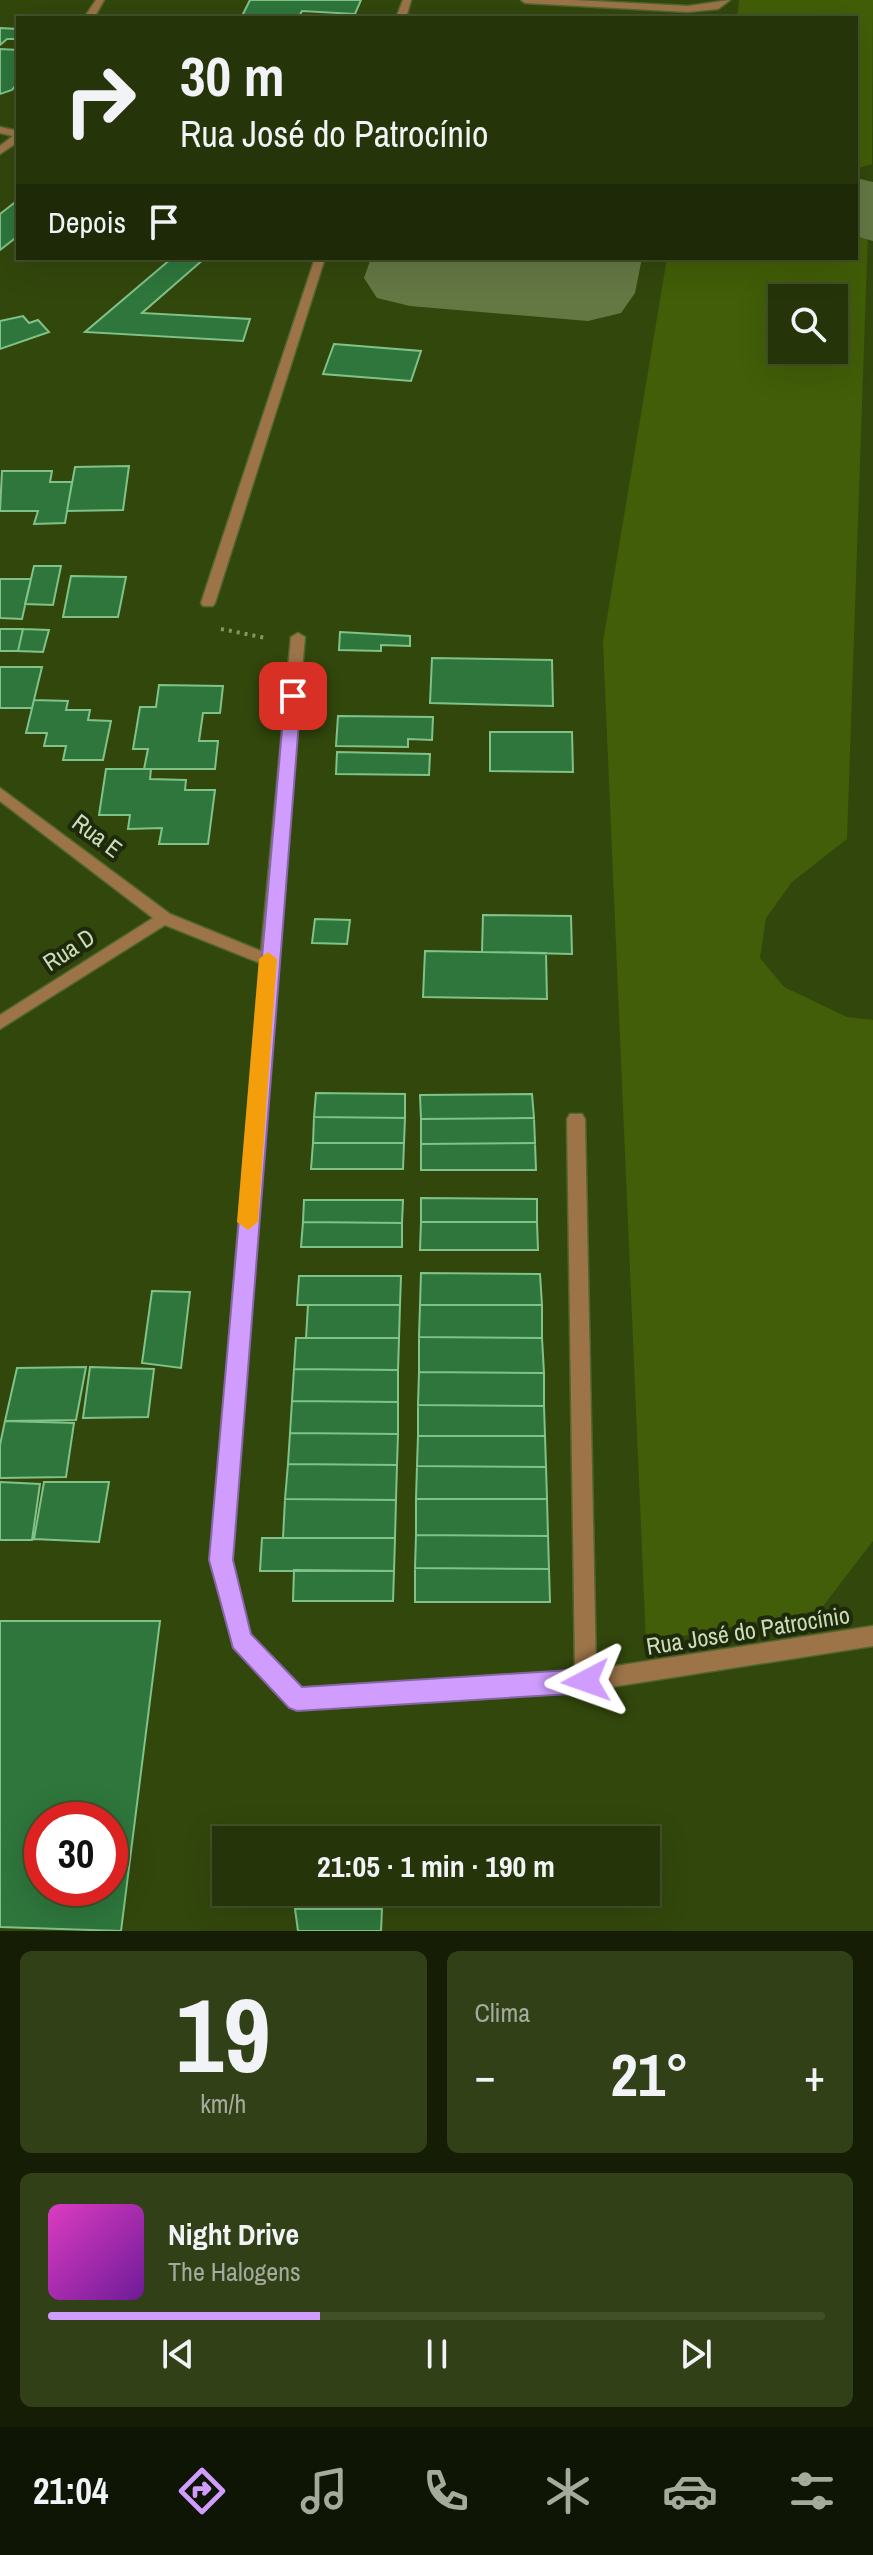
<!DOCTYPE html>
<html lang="pt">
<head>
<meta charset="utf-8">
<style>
  body { margin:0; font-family:"Archivo Narrow",sans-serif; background:#324017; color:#f1f3f6; height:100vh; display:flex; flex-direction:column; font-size:30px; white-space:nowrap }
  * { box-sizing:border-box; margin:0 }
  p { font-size:26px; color:#a4ab9c }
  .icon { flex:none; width:44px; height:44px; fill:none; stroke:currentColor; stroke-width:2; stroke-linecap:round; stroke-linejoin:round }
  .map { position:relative; height:1931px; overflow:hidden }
  .details { display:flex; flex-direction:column; gap:20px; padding:20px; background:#151d05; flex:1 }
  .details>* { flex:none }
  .top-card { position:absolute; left:16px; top:16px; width:842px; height:244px; border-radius:0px; box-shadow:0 8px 32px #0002,0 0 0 2px #42502a; background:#263509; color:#f1f3f6; overflow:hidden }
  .controls { position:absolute; left:768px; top:284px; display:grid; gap:16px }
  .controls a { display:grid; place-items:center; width:80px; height:80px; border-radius:0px; background:#263509; box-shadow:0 8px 32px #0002,0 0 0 2px #42502a; font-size:40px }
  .speed { position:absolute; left:24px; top:1802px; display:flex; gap:16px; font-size:40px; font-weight:700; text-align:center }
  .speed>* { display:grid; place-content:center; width:104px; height:104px; border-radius:50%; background:#263509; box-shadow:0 8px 32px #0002,0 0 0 2px #42502a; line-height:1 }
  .speed .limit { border:12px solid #d22; background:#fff; color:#111 }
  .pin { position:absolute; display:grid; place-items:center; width:68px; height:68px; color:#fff; margin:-34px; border-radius:16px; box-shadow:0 4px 12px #0006 }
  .me { position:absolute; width:88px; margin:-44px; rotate:266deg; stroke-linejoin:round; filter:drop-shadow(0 0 6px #0008) }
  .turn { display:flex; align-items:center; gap:28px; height:168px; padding:0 32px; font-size:36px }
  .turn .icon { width:104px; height:104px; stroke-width:2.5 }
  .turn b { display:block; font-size:56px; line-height:68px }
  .then { display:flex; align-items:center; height:76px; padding:0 32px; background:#0003; gap:16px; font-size:30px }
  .big { font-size:60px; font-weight:800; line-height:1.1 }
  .details .card { flex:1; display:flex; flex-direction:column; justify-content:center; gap:12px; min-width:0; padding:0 28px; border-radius:12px; background:#324017 }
  .details .dial { align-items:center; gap:0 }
  .dial b { font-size:104px; line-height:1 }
  .song { display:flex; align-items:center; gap:24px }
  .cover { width:96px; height:96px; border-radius:12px; background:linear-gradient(135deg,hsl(310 70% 55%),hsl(280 70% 35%)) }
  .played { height:8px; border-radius:4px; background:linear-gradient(90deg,#d09dff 35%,#42502a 35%) }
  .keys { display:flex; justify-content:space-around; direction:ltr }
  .heat { display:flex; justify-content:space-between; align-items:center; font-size:44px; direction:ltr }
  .details .tiles { flex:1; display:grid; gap:20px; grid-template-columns:1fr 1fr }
  .card:last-child { grid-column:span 2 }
  .trip { position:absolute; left:212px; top:1826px; width:448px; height:80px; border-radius:0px; background:#263509; box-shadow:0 8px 32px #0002,0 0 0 2px #42502a; font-weight:800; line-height:80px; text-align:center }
  .tabs { display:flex; height:128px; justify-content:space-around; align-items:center; background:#0f1504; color:#a4ab9c }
  .tabs .icon { width:56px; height:56px }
  .tabs .selected { color:#d09dff }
  .tabs b { font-size:36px; color:#f1f3f6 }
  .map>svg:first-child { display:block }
</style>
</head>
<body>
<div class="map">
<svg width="873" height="1931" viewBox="0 0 873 1931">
  <rect width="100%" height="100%" fill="#32470c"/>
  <!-- green -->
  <path fill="#425e08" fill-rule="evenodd" d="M739 0H873L872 164 856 169V18H737Z
    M856 222 868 231 847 839 792 882 766 918 760 958 784 987 847 1017 873 1020V1541L820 1610 646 1643 603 642 667 258H856ZM782 298H834V350H782Z"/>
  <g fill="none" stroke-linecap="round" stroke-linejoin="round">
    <!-- taxiway -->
    <path fill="#647844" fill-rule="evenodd" d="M856 178 873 182V241L856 236Z
      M371 258H503L549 262 550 258H642L635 293 621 313 588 321 410 306 377 298 364 278Z"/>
  </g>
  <!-- building -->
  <path fill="#2e763c" stroke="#80c287" stroke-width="2" fill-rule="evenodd" d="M250 0H361L355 14 302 11 298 18H241Z
    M0 28 18 29 17 39H7L0 45Z
    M0 49 18 50V82L12 90 0 94Z
    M18 200V236L0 250V214Z
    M172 258H205L142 313 250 319 243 341 85 332Z
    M23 316 29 323 38 320 49 332 0 349V321Z
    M334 344 421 351 411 381 323 374Z
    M129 466 123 510 67 511 75 467Z
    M2 471H52L50 482H72L65 523 34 524 38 511H0Z
    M34 566H61L53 605 25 604Z
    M71 576 126 577 118 617H63Z
    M0 579H31L22 619 0 618Z
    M0 629H23L18 651H0Z
    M23 629 49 630 43 652 18 651Z
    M340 632 410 636V646L381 645V651L339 650Z
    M432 658 552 660 553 706 430 703Z
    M0 667H42L32 708H0Z
    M159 685 223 686 220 713H203L199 741H218L215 769H144L148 749H133L140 707H156Z
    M34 700 68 701 66 710H90L88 720 111 721 103 760H63L66 746H44L47 733H26Z
    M338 716 433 717 432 740 408 739V747L336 746Z
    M490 732H572L573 772 490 771Z
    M337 752 430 754 429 775 336 774Z
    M106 769H151L150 779 186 780 185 790H215L208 844H159L162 828 128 829 130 815H99Z
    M483 915 571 916 572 954 482 952Z
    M315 919 350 920 347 944 312 943Z
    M425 951 546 953 547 999 423 997Z
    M316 1093 405 1094V1118L314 1117Z
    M532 1094 534 1118 421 1119 420 1095Z
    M314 1117 405 1118 404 1143H313Z
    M534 1118 535 1143 421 1144V1119Z
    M313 1143H404L403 1169H311Z
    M535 1143 536 1170H421V1144Z
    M421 1198 537 1199V1222H421Z
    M304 1200H403L402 1223 303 1222Z
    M303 1222 402 1223V1247H301Z
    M421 1222H537L538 1250H420Z
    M421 1273 540 1274 542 1305H420Z
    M299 1276H401L400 1305H297Z
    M152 1291 190 1292 181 1368 142 1363Z
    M308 1305H400L399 1338H306Z
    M420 1305H542V1338L419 1337Z
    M419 1337 542 1338 544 1373 419 1372Z
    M296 1338H399L398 1370 294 1369Z
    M86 1367 76 1420 5 1421 17 1368Z
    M90 1367 154 1369 148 1417 83 1418Z
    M294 1369 398 1370V1402L292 1401Z
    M419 1372 544 1373V1406L418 1405Z
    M292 1401 398 1402V1434L290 1433Z
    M418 1405 544 1406 545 1436H418Z
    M5 1421 74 1423 66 1477 0 1478V1445Z
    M290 1433 398 1434 397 1465 288 1464Z
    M418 1436H545L546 1467 417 1466Z
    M288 1464 397 1465 396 1500 285 1499Z
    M417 1466 546 1467 547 1499H416Z
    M0 1482 40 1484 32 1540H0Z
    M44 1482H109L99 1542 34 1539Z
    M285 1499 396 1500 395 1538H283Z
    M416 1499H547L548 1536 416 1535Z
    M416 1535 548 1536 549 1569 415 1568Z
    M262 1538H395L394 1571H260Z
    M415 1568 549 1569 550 1602H415Z
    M294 1570 394 1571 393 1601H293Z
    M0 1621H160L121 1931 0 1927ZM42 1820H110V1888H42Z
    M295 1909H382L381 1931H298Z"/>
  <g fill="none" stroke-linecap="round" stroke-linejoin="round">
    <defs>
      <path id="street" d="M96 0H104L94 18H84Z
        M403 0H411L406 18H396Z
        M521 0H574L688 6 730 0 718 9 688 12 525 3Z
        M0 127 18 131V142L0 154V146L13 136 0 133Z
        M315 258H325L215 603 213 606H203L201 603Z
        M298 633 305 637 276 960 231 1560 250 1635 301 1688 575 1671 567 1119 570 1114H582L585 1119 596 1669 873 1626V1646L586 1691 297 1709 289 1706 234 1647 211 1560 260 963 165 925 0 1029V1015L153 918 0 801V788L170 914 261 951 291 637Z"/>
    </defs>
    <!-- street casing -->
    <use href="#street" stroke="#51652e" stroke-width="3"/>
    <!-- path -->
    <path stroke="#839666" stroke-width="4" stroke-dasharray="3 5" stroke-linecap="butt" d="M221 629 266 638"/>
    <!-- street -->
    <use href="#street" fill="#9c7448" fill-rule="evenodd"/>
  </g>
  <!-- route -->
  <path fill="#d09dff" stroke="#8766a6" stroke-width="2" d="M293 691 301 696 233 1560 251 1634 302 1687 586 1669 594 1673 598 1681 594 1689 586 1693 297 1711 289 1708 233 1648 209 1560 285 696Z"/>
  <!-- slow -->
  <path fill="#f59e0b" d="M268 952 277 959 258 1222 248 1230 237 1222 259 959Z"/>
  <g text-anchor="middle" stroke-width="8" stroke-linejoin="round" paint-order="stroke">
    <!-- street labels -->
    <g font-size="24" fill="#cbdcb7" stroke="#1e2a0b">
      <text transform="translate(97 836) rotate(37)" y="8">Rua E</text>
      <text transform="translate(69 950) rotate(-33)" y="8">Rua D</text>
      <text transform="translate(748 1631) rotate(-9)" y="8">Rua José do Patrocínio</text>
    </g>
  </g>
</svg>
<div class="controls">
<a><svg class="icon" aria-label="search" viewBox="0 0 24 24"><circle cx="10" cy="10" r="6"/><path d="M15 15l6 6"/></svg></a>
</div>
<div class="speed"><div class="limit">30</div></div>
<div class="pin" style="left:293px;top:696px;background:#d93025"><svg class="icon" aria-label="arrive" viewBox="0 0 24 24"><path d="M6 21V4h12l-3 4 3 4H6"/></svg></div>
<svg class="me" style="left:586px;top:1681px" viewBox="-20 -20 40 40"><path d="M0-17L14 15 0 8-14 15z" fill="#d09dff" stroke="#fff" stroke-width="4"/></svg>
<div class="trip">21:05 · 1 min · 190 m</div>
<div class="top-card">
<div class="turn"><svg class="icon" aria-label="right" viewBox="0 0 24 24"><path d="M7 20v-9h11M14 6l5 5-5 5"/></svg><div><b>30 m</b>Rua José do Patrocínio</div></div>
<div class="then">Depois<svg class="icon" aria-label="arrive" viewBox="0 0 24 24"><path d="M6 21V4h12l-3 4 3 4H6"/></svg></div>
</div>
</div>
<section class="details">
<div class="tiles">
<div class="card dial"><b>19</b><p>km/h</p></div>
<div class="card"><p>Clima</p>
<div class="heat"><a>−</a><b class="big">21°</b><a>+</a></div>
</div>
<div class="card">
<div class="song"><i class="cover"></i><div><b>Night Drive</b><p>The Halogens</p></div></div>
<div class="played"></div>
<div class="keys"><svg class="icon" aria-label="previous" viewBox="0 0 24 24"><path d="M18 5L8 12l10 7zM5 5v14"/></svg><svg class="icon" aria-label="pause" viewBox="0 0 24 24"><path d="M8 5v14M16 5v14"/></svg><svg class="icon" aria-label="next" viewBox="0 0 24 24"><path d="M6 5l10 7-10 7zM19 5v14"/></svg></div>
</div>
</div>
</section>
<nav class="tabs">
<b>21:04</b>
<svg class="icon selected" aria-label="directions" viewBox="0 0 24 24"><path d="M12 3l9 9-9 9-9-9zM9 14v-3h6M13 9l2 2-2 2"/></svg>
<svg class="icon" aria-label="music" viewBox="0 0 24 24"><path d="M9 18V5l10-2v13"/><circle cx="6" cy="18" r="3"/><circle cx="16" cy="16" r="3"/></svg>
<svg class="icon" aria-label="phone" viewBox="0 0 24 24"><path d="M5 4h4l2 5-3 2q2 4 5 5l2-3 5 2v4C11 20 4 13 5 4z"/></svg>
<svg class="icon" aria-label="climate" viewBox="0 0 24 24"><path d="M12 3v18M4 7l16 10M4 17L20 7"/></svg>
<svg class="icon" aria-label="car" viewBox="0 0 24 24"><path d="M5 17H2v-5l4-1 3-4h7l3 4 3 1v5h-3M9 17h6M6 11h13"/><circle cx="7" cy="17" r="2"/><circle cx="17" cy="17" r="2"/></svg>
<svg class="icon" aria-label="filters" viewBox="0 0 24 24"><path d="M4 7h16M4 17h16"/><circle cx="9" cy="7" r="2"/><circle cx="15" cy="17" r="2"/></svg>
</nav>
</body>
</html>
